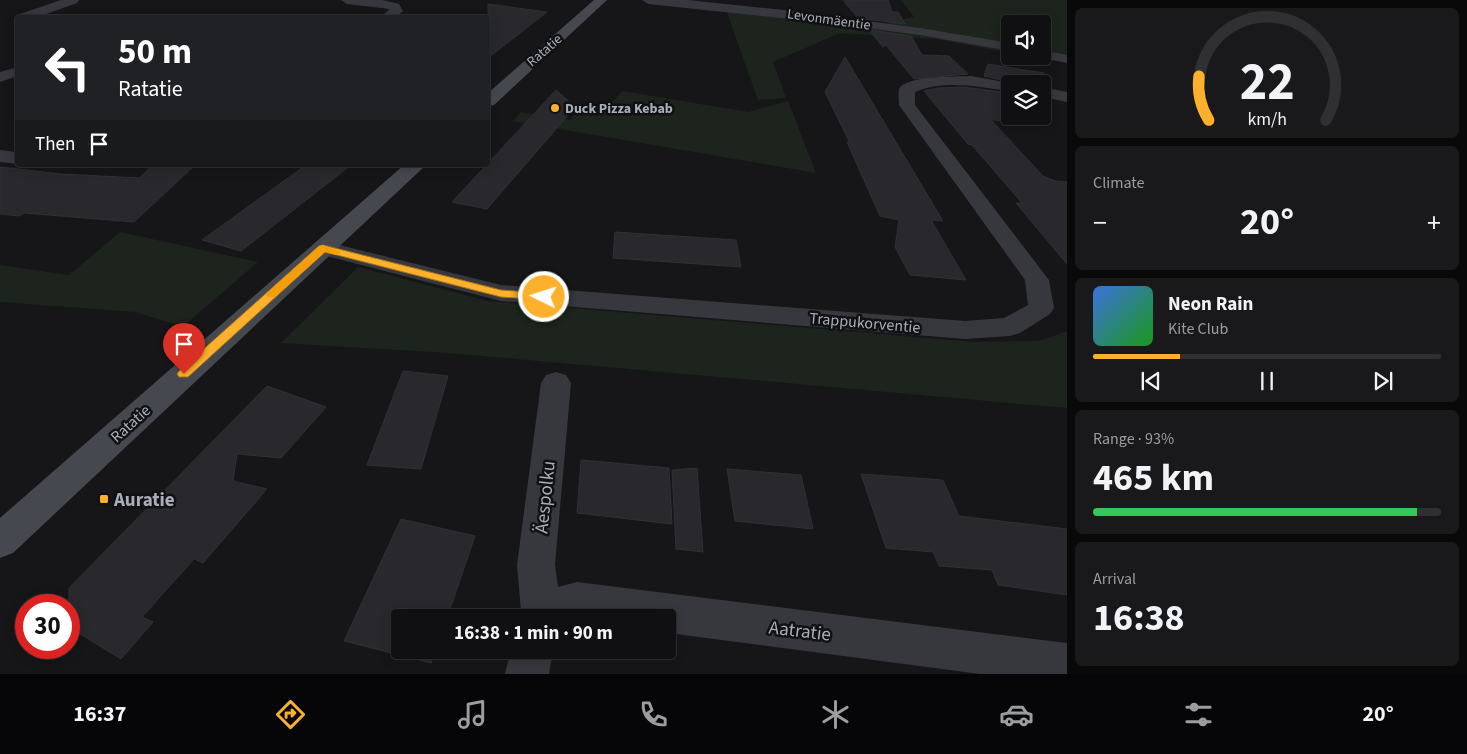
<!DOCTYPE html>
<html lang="en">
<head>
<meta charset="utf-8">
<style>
  body { margin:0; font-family:"Source Sans 3",sans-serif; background:#19191c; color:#f1f3f6; height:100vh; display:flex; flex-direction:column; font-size:19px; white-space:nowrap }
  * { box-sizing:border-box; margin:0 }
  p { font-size:16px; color:#9c9da0 }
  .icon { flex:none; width:28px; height:28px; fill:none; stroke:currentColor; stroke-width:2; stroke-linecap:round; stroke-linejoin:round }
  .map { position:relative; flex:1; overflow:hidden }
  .drawer { display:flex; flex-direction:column; gap:8px; padding:8px; background:#09090a; width:400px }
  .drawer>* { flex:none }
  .guide { position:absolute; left:15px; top:15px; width:475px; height:152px; border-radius:5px; box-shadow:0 2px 12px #0003,0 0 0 1px #303033; background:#202124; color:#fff; overflow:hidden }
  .buttons { position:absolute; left:1001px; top:15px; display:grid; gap:10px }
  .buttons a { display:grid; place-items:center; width:50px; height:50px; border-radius:5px; background:#101013; box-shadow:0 2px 12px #0003,0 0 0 1px #303033; font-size:25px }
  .speed { position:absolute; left:15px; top:594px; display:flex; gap:10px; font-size:25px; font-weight:700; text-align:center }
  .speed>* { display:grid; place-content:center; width:65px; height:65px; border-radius:50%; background:#101013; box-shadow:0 2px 12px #0003,0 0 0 1px #303033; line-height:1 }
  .speed .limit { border:8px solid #d22; background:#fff; color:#111 }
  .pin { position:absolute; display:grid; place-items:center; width:42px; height:42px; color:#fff; margin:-51px -21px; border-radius:50% 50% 50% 0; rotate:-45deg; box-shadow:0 0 5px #0007 }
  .pin .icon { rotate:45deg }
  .me { position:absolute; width:55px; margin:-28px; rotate:274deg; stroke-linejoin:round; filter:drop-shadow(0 0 4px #0008) }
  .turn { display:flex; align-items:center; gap:18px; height:105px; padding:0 20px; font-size:22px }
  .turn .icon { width:65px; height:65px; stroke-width:2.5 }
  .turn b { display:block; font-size:35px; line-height:42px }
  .then { display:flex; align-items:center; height:48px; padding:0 20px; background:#0003; gap:10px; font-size:19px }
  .big { font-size:38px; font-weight:700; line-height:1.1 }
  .drawer .widget { flex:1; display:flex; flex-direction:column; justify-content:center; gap:8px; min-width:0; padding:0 18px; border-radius:8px; background:#19191c }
  .drawer .dial { align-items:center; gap:0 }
  .dial svg { height:130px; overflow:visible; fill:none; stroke:#303033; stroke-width:7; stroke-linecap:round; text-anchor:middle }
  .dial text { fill:#f1f3f6; stroke:none }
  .song { display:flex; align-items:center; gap:15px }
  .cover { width:60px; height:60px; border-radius:8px; background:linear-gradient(135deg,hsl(220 70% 55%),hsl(120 70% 35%)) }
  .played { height:5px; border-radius:2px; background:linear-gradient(90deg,#fcb02b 25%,#303033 25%) }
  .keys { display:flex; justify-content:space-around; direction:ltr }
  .heat { display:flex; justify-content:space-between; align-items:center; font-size:28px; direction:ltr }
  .charge { height:8px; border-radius:4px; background:linear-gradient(90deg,#34c759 93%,#303033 0) }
  .trip { position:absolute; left:391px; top:609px; width:285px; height:50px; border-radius:5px; background:#101013; box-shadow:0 2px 12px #0003,0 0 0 1px #303033; font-weight:700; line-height:50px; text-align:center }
  .tab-bar { display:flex; height:80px; justify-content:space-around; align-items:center; background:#060608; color:#9c9da0 }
  .tab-bar .icon { width:35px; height:35px }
  .tab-bar .current { color:#fcb02b }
  .tab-bar b { font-size:22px; color:#f1f3f6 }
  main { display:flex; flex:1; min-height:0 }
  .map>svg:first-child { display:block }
</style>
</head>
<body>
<main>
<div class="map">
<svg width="1067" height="674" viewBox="0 0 1067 674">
  <rect width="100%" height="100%" fill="#161619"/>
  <!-- green -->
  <path fill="#1c241d" d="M901 0H1067V57L1043 52 1042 24H1010V46L882 24 914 17Z
    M726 10 873 26 1010 49V53L936 39 840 33 773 62 786 98 758 100Z
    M622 91 748 112 788 101 816 173 513 121 521 112 570 120 580 106 594 109 598 103 610 105Z
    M120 232 258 262 187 323 174 324 135 312 0 302V265L69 275Z
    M358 267 488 301 974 342 1039 341 1067 331V408L449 353 281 343Z"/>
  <!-- building -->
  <path fill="#29292d" stroke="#303035" d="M843 0H888L892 12H898L905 24 858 18Z
    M488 4 547 12 488 58Z
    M869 30 911 36 922 55 949 56 968 74 914 79 886 45 883 47Z
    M845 57 943 221 931 220 966 280 910 275 895 247 899 220 880 216 847 142 850 143 825 92Z
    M988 64 1044 73 1042 84H1018L984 76Z
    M962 87 1010 93V116H1034L1032 122 991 120 1043 176 1055 181 1067 182V264L1016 203H1022L972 145 968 144 924 91 938 88Z
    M556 90 575 107 487 209 452 202Z
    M153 165H195L134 222 24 213 20 216 0 214V167L62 174 139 178Z
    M306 165H351L241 251 202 240Z
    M615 232 736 240 741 267 613 258Z
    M403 371 448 376 421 469 367 465Z
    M267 386 326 407 281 458 237 454 233 481 267 489 203 563 194 559 142 617 153 622 121 659 69 627V588Z
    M581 460 669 468 672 524 577 513Z
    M697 468 703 552 676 549 672 470Z
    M727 469 801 475 813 529 735 521Z
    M861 474 943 480 959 516 1067 529V595L998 585 992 570 939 566 933 552 886 548Z
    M401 519 475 536 447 618H400V650H435L431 663 344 641Z"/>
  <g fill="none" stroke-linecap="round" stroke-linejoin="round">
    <!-- street -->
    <path fill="#37383e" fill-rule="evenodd" d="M61 0H79L77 3 35 18H18V21L15 18 17 15Z
      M341 0H382L399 4 403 11 395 18H380L390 9 347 4Z
      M642 0H687L784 10 920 28 1010 43V51L920 35 829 23 648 4Z
      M1042 50 1067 55V63L1037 57 1042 56Z
      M18 67V76L0 82V72Z
      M971 76 1016 84H1010V91C980 87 944 79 915 92V105L1049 280 1054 308 1050 314 1020 333 1010 336 965 339 501 301 315 253 311 248 315 243 323 241 501 285 965 321 1004 318 1028 305 1025 280 899 105C899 101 898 93 899 89 906 75 957 77 971 76Z
      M1042 87 1067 92V102L1042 97Z
      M0 150 18 152V164L0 162Z
      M556 372 566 375 571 383 555 565 558 587 577 582 1067 643V674H980L668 633V618H519L521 611 517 565 541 383 546 375Z
      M511 650H553L549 674H505Z"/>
    <!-- secondary -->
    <path fill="#45484e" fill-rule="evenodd" d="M594 0H607L494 105 488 106V93Z
      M404 165H426L13 553 0 558V518Z"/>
  </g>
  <!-- route -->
  <path fill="#fcb02b" stroke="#a4721c" d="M323 245 501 290 544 293 549 297 544 300 501 297 325 252 188 377H179L177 374 179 371 319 246Z"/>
  <!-- slow -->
  <path fill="#f59e0b" d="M323 245 341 252 336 255 325 252 275 297H268L266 295 268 292 319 246Z"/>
  <!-- markers -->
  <g fill="#fcb02b" stroke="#111114" stroke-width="2">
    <circle cx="555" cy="108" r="5"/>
    <rect x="99" y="494" width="10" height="10" rx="2.5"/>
  </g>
  <g text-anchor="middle" stroke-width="5" stroke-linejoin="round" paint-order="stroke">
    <!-- far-street labels -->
    <g font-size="14" fill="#a8aeb9" stroke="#111114">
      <text transform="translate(829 19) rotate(8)" y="5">Levonmäentie</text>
      <text transform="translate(544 50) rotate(-41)" y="5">Ratatie</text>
    </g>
    <!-- far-poi labels -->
    <g font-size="14" font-weight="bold" fill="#a8aeb9" stroke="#111114" text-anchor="start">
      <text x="565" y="113">Duck Pizza Kebab</text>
    </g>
    <!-- street labels -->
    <g font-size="16" fill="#a8aeb9" stroke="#111114">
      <text transform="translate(865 322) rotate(5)" y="6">Trappukorventie</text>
      <text transform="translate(130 423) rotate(-42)" y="6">Ratatie</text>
    </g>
    <!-- near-street labels -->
    <g font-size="19" fill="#a8aeb9" stroke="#111114">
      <text transform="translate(544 497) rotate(-84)" y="7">Äespolku</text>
      <text transform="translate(800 630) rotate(7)" y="7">Aatratie</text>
    </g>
    <!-- near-poi labels -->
    <g font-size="19" font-weight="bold" fill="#a8aeb9" stroke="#111114" text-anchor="start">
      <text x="114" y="506">Auratie</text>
    </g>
  </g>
</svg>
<div class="buttons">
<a><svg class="icon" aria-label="sound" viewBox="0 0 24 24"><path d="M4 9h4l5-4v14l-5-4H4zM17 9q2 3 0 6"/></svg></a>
<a><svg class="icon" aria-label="layers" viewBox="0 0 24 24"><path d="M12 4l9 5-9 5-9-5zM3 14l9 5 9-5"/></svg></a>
</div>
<div class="speed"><div class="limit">30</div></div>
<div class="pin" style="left:184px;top:374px;background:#d93025"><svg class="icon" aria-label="arrive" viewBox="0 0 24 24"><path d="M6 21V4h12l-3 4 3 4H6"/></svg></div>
<svg class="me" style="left:544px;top:297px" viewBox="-20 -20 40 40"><circle r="17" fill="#fcb02b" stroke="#fff" stroke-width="3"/><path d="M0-11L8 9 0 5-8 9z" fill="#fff"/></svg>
<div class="trip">16:38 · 1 min · 90 m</div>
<div class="guide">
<div class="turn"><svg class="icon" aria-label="left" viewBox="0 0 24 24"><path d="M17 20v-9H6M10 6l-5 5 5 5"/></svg><div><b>50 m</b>Ratatie</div></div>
<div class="then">Then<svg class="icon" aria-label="arrive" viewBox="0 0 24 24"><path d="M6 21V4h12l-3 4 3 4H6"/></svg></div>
</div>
</div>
<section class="drawer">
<div class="widget dial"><svg viewBox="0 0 100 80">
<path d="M14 69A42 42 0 1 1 86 69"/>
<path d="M14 69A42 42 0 0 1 8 42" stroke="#fcb02b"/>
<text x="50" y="56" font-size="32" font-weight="700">22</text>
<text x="50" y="72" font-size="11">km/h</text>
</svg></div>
<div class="widget"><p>Climate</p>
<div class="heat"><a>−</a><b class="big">20°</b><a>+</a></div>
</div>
<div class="widget">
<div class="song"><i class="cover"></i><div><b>Neon Rain</b><p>Kite Club</p></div></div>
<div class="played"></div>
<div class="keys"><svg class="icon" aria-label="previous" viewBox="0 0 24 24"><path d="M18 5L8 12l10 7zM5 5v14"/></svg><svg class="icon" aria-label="pause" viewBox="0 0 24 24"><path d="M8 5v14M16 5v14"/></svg><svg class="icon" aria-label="next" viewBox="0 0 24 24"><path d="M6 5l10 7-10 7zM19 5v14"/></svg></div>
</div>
<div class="widget"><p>Range · 93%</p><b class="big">465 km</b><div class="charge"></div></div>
<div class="widget"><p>Arrival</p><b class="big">16:38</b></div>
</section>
</main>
<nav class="tab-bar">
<b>16:37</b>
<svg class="icon current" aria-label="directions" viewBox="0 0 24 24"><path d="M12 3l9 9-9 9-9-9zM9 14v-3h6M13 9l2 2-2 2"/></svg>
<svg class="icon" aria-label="music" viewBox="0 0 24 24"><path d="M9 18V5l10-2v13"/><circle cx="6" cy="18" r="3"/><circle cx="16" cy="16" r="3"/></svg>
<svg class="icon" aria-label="phone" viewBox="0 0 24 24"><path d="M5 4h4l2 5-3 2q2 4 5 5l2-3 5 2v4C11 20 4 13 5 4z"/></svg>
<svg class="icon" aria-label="climate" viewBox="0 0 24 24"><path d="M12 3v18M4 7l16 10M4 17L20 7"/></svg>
<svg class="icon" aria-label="car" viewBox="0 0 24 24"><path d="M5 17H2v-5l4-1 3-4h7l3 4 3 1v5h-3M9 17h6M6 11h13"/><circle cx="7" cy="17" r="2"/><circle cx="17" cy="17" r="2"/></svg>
<svg class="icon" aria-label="filters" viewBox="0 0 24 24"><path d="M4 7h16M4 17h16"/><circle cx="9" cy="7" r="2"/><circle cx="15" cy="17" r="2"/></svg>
<b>20°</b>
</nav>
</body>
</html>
